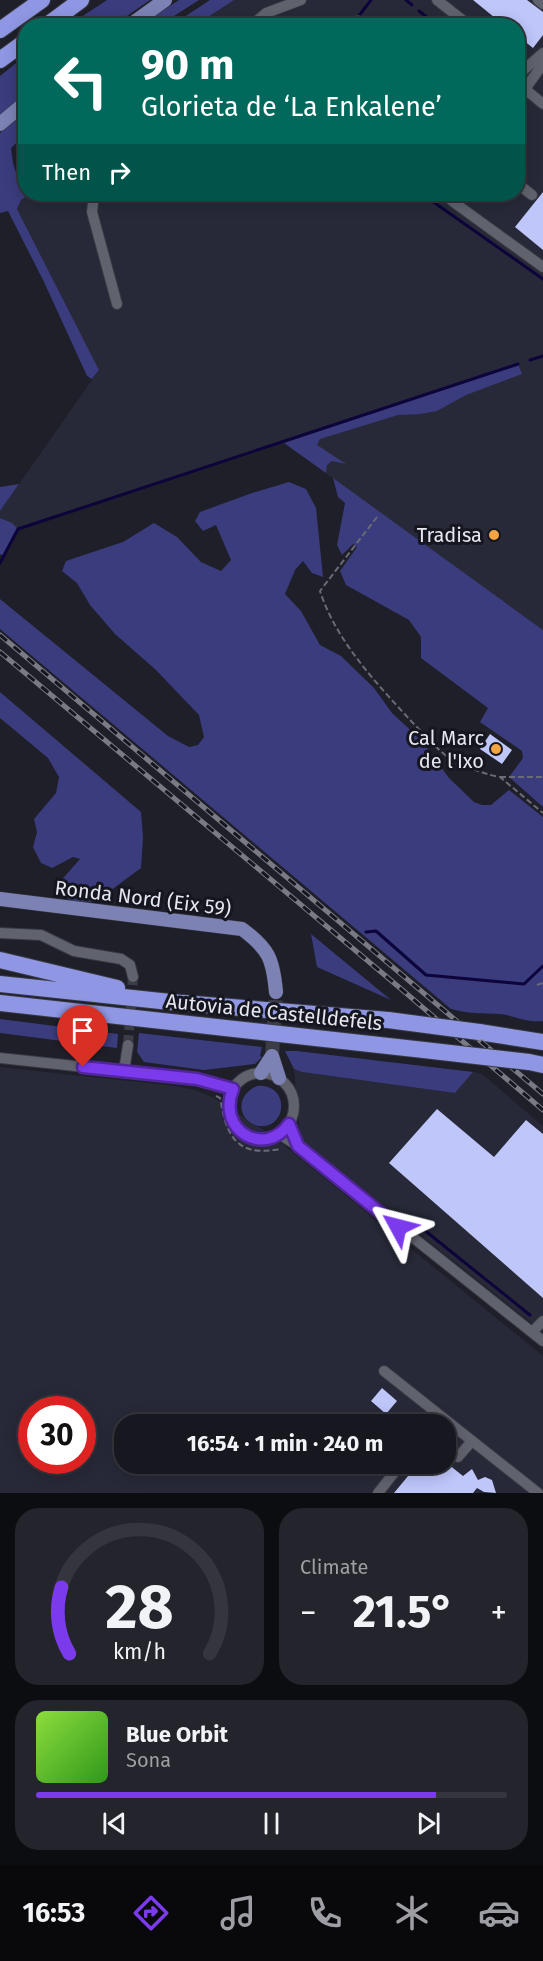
<!DOCTYPE html>
<html lang="en">
<head>
<meta charset="utf-8">
<style>
  body { margin:0; font-family:"Fira Sans",sans-serif; background:#23242c; color:#f1f3f6; height:100vh; display:flex; flex-direction:column; font-size:22px; white-space:nowrap }
  * { box-sizing:border-box; margin:0 }
  p { font-size:20px; color:#9e9fa4 }
  .icon { flex:none; width:33px; height:33px; fill:none; stroke:currentColor; stroke-width:2; stroke-linecap:round; stroke-linejoin:round }
  .map { position:relative; height:1493px; overflow:hidden }
  .side { display:flex; flex-direction:column; gap:15px; padding:15px; background:#0c0d11; flex:1 }
  .side>* { flex:none }
  .hud { position:absolute; left:18px; top:18px; width:507px; height:183px; border-radius:24px; box-shadow:0 3px 15px #0003,0 0 0 2px #35363d; background:#00695c; color:#fff; overflow:hidden }
  .speed { position:absolute; left:18px; top:1396px; display:flex; gap:12px; font-size:30px; font-weight:700; text-align:center }
  .speed>* { display:grid; place-content:center; width:78px; height:78px; border-radius:50%; background:#16171f; box-shadow:0 3px 15px #0003,0 0 0 2px #35363d; line-height:1 }
  .speed .limit { border:9px solid #d22; background:#fff; color:#111 }
  .pin { position:absolute; display:grid; place-items:center; width:51px; height:51px; color:#fff; margin:-62px -26px; border-radius:50% 50% 50% 0; rotate:-45deg; box-shadow:0 0 6px #0007 }
  .pin .icon { rotate:45deg }
  .me { position:absolute; width:66px; margin:-33px; rotate:308deg; stroke-linejoin:round; filter:drop-shadow(0 0 4px #0008) }
  .turn { display:flex; align-items:center; gap:21px; height:126px; padding:0 24px; font-size:27px }
  .turn .icon { width:78px; height:78px; stroke-width:2.5 }
  .turn b { display:block; font-size:42px; line-height:51px }
  .then { display:flex; align-items:center; height:57px; padding:0 24px; background:#0003; gap:12px; font-size:22px }
  .big { font-size:45px; font-weight:700; line-height:1.1 }
  .side .tile { flex:1; display:flex; flex-direction:column; justify-content:center; gap:9px; min-width:0; padding:0 21px; border-radius:24px; background:#23242c }
  .side .dial { align-items:center; gap:0 }
  .dial svg { height:156px; overflow:visible; fill:none; stroke:#35363d; stroke-width:7; stroke-linecap:round; text-anchor:middle }
  .dial text { fill:#f1f3f6; stroke:none }
  .song { display:flex; align-items:center; gap:18px }
  .cover { width:72px; height:72px; border-radius:9px; background:linear-gradient(135deg,hsl(90 70% 55%),hsl(110 70% 35%)) }
  .played { height:6px; border-radius:3px; background:linear-gradient(90deg,#7c3aed 85%,#35363d 85%) }
  .keys { display:flex; justify-content:space-around; direction:ltr }
  .heat { display:flex; justify-content:space-between; align-items:center; font-size:33px; direction:ltr }
  .side .tiles { flex:1; display:grid; gap:15px; grid-template-columns:1fr 1fr }
  .tile:last-child { grid-column:span 2 }
  .trip { position:absolute; left:114px; top:1414px; width:342px; height:60px; border-radius:24px; background:#16171f; box-shadow:0 3px 15px #0003,0 0 0 2px #35363d; font-weight:700; line-height:60px; text-align:center }
  .dock { display:flex; height:96px; justify-content:space-around; align-items:center; background:#09090c; color:#9e9fa4 }
  .dock .icon { width:42px; height:42px }
  .dock .selected { color:#7c3aed }
  .dock b { font-size:27px; color:#f1f3f6 }
  .map>svg:first-child { display:block }
</style>
</head>
<body>
<div class="map">
<svg width="543" height="1493" viewBox="0 0 543 1493">
  <rect width="100%" height="100%" fill="#1e1f29"/>
  <!-- built -->
  <path fill="#272938" fill-rule="evenodd" d="M234 0H543V630L284 443 18 529 0 518V511L99 370 17 209 21 200 30 194H518V26L196 25Z
    M0 1067 175 1086 195 1090 212 1097 274 1137 543 1356V1493H0ZM32 1410H82V1461H32ZM124 1425H446V1464H124Z
    M294 1069 302 1072 455 1093 473 1072 482 1074 543 1126V1332L300 1139Z"/>
  <!-- green -->
  <path fill="#3a3c7d" d="M107 0H150L114 25H69Z
    M179 0H199L160 25 140 26Z
    M210 0H234L196 25H172Z
    M25 56V95L0 116V76Z
    M25 110V135L11 148 13 163 19 182H25L26 194H30L21 200 17 209 99 370 92 379 87 376 44 282 8 211 0 213V133Z
    M518 364 522 374 466 395 437 411 420 414 398 415 320 439 317 445 346 464 332 461 327 465 326 473 284 443Z
    M333 478 543 630V807L509 777 523 758 522 751 480 722 488 708 421 658V637L409 620 346 585 340 571 357 547 353 544 342 555 337 545 345 503 338 497Z
    M289 482 306 489 316 508 323 577 312 573 303 561 295 570 285 594 301 611 320 645 341 656 374 688 392 713 421 740 449 778 474 802 482 805H491L509 790 543 817V1021C527 1023 515 1016 500 1014 483 1013 468 1014 451 1009L0 629V599L168 736 189 747 198 745 204 737 199 715 156 670 115 634 90 605 77 583 62 571 66 561 123 542 154 523 177 537 201 562 221 571 231 560 216 525 203 531 195 521 200 512 252 493Z
    M19 484 0 511V487Z
    M0 518 12 523 18 529 4 556 0 554Z
    M0 692 141 812 143 837 141 868 95 902C73 901 68 906 58 884L80 859 73 857 52 868 41 863 33 847 37 832 34 819 56 793 59 777 48 758 0 718Z
    M311 934 391 1000 317 967Z
    M0 1019 118 1034 117 1048 0 1033Z
    M139 1033 262 1047 260 1056 262 1057 255 1064 204 1070 144 1062 137 1052Z
    M285 1051H297L473 1072 455 1093 302 1072 294 1069Z
    M257 1086C290 1083 288 1129 259 1126 253 1125 247 1121 244 1116 237 1103 245 1091 257 1086Z"/>
  <g fill="none" stroke-linecap="round" stroke-linejoin="round">
    <!-- stream -->
    <path stroke="#0c043a" stroke-width="3" d="M406 0 412 5
      M419 11 438 26
      M351 26 371 0
      M422 194 543 279
      M432 201 438 194
      M530 360 543 356
      M0 563 18 529 518 364
      M366 932 376 931 426 975 524 984 543 966
      M408 1217 530 1315"/>
  </g>
  <!-- building -->
  <path fill="#bec6fa" d="M473 0H527L543 12V35L533 48 518 36V26H505Z
    M543 192V250L515 227Z
    M490 734 512 750 502 764 480 749Z
    M437 1109 494 1157 526 1120 543 1134V1298L389 1163Z
    M382 1388 397 1401 386 1414 371 1401Z
    M418 1464H448L463 1476 472 1469 478 1480 485 1477 492 1480 496 1493 484 1492 477 1488 473 1493H394Z"/>
  <g fill="none" stroke-linecap="round" stroke-linejoin="round">
    <!-- minor-tunnel -->
    <path stroke="#3c3d46" stroke-width="10" stroke-dasharray="10 5" stroke-linecap="butt" d="M128 1045 133 977"/>
    <!-- major-tunnel -->
    <path stroke="#3c3d46" stroke-width="14" stroke-dasharray="14 7" stroke-linecap="butt" d="M272 1056 276 992"/>
    <defs>
      <path id="minor" d="M437 0 470 26
        M538 0 543 4
        M358 21 364 26
        M251 26 266 13 301 0
        M518 75 543 53
        M525 89 543 104
        M518 99 543 64
        M518 184 532 195
        M94 194 92 212 117 304
        M451 194 452 201 543 267
        M0 933 41 935 74 951 121 959 130 965 133 977
        M0 1058 197 1079 233 1089
        M124 1071 128 1045
        M228 1106a33 33 0 1 1 66 0a33 33 0 1 1-66 0Z
        M279 1134 298 1146 543 1341
        M532 1332 543 1321
        M384 1371 538 1493
        M446 1450 454 1456 458 1457 472 1441
        M378 1493 401 1464"/>
      <path id="major" d="M129 26 165 0
        M0 124 26 102
        M0 899 242 929C269 949 273 959 276 992
        M272 1056 279 1078
        M261 1073 272 1056"/>
      <path id="highway" d="M46 26 81 0
        M0 30 42 0
        M0 60 26 41
        M0 960 117 988
        M0 984 170 1002 388 1020
        M0 1003 424 1050
        M479 1032 543 1042
        M529 1062 543 1065"/>
    </defs>
    <!-- minor casing -->
    <use href="#minor" stroke="#393a41" stroke-width="12"/>
    <!-- major casing -->
    <use href="#major" stroke="#393a41" stroke-width="15"/>
    <!-- highway casing -->
    <use href="#highway" stroke="#393a41" stroke-width="18"/>
    <!-- path -->
    <path stroke="#6a6b74" stroke-width="2" stroke-dasharray="6 3" stroke-linecap="butt" d="M377 517 320 591C336 641 377 684 412 722 425 735 437 750 452 760 460 765 490 776 500 777L543 813
      M500 777H543
      M537 985 543 983
      M216 1096 220 1098C224 1119 228 1145 253 1150 261 1152 273 1150 281 1149"/>
    <!-- minor -->
    <use href="#minor" stroke="#60626d" stroke-width="10"/>
    <!-- major -->
    <use href="#major" stroke="#7c82b4" stroke-width="14"/>
    <!-- highway -->
    <use href="#highway" stroke="#8f97e4" stroke-width="16"/>
    <defs>
      <path id="rail" d="M0 635 543 1094
        M0 652 400 988 543 1110"/>
    </defs>
    <!-- rail casing -->
    <use href="#rail" stroke="#797a83" stroke-width="5"/>
    <!-- rail -->
    <use href="#rail" stroke="#15161f" stroke-width="3" stroke-dasharray="9" stroke-linecap="butt"/>
    <defs>
      <path id="highway-bridge" d="M388 1020 479 1032
        M424 1050 529 1062"/>
    </defs>
    <!-- highway-bridge casing -->
    <use href="#highway-bridge" stroke="#393a41" stroke-width="18" stroke-linecap="butt"/>
    <!-- highway-bridge -->
    <use href="#highway-bridge" stroke="#8f97e4" stroke-width="16"/>
  </g>
  <g fill="none" stroke-linecap="round" stroke-linejoin="round">
    <defs>
      <path id="route" d="M83 1067 197 1079 233 1089C216 1131 265 1158 289 1124L298 1146 398 1227"/>
    </defs>
    <!-- route casing -->
    <use href="#route" stroke="#51269a" stroke-width="15"/>
    <!-- route -->
    <use href="#route" stroke="#7c3aed" stroke-width="10"/>
  </g>
  <!-- markers -->
  <g fill="#f3a442" stroke="#15161f" stroke-width="2">
    <circle cx="494" cy="535" r="6"/>
    <circle cx="496" cy="749" r="6"/>
  </g>
  <g text-anchor="middle" stroke-width="6" stroke-linejoin="round" paint-order="stroke">
    <!-- poi labels -->
    <g font-size="20" fill="#e6e7ed" stroke="#15161f" text-anchor="end">
      <text x="482" y="542">Tradisa</text>
      <text x="484" y="745">Cal Marc<tspan x="484" dy="23">de l'Ixo</tspan></text>
    </g>
    <!-- street labels -->
    <g font-size="20" fill="#e6e7ed" stroke="#15161f">
      <text transform="translate(143 898) rotate(7)" y="7">Ronda Nord (Eix 59)</text>
      <text transform="translate(274 1012) rotate(6)" y="7">Autovia de Castelldefels</text>
    </g>
  </g>
</svg>
<div class="speed"><div class="limit">30</div></div>
<div class="pin" style="left:83px;top:1067px;background:#d93025"><svg class="icon" aria-label="arrive" viewBox="0 0 24 24"><path d="M6 21V4h12l-3 4 3 4H6"/></svg></div>
<svg class="me" style="left:398px;top:1227px" viewBox="-20 -20 40 40"><path d="M0-17L14 15 0 8-14 15z" fill="#7c3aed" stroke="#fff" stroke-width="4"/></svg>
<div class="trip">16:54 · 1 min · 240 m</div>
<div class="hud">
<div class="turn"><svg class="icon" aria-label="left" viewBox="0 0 24 24"><path d="M17 20v-9H6M10 6l-5 5 5 5"/></svg><div><b>90 m</b>Glorieta de ‘La Enkalene’</div></div>
<div class="then">Then<svg class="icon" aria-label="right" viewBox="0 0 24 24"><path d="M7 20v-9h11M14 6l5 5-5 5"/></svg></div>
</div>
</div>
<section class="side">
<div class="tiles">
<div class="tile dial"><svg viewBox="0 0 100 80">
<path d="M14 69A42 42 0 1 1 86 69"/>
<path d="M14 69A42 42 0 0 1 10 35" stroke="#7c3aed"/>
<text x="50" y="56" font-size="32" font-weight="700">28</text>
<text x="50" y="72" font-size="11">km/h</text>
</svg></div>
<div class="tile"><p>Climate</p>
<div class="heat"><a>−</a><b class="big">21.5°</b><a>+</a></div>
</div>
<div class="tile">
<div class="song"><i class="cover"></i><div><b>Blue Orbit</b><p>Sona</p></div></div>
<div class="played"></div>
<div class="keys"><svg class="icon" aria-label="previous" viewBox="0 0 24 24"><path d="M18 5L8 12l10 7zM5 5v14"/></svg><svg class="icon" aria-label="pause" viewBox="0 0 24 24"><path d="M8 5v14M16 5v14"/></svg><svg class="icon" aria-label="next" viewBox="0 0 24 24"><path d="M6 5l10 7-10 7zM19 5v14"/></svg></div>
</div>
</div>
</section>
<nav class="dock">
<b>16:53</b>
<svg class="icon selected" aria-label="directions" viewBox="0 0 24 24"><path d="M12 3l9 9-9 9-9-9zM9 14v-3h6M13 9l2 2-2 2"/></svg>
<svg class="icon" aria-label="music" viewBox="0 0 24 24"><path d="M9 18V5l10-2v13"/><circle cx="6" cy="18" r="3"/><circle cx="16" cy="16" r="3"/></svg>
<svg class="icon" aria-label="phone" viewBox="0 0 24 24"><path d="M5 4h4l2 5-3 2q2 4 5 5l2-3 5 2v4C11 20 4 13 5 4z"/></svg>
<svg class="icon" aria-label="climate" viewBox="0 0 24 24"><path d="M12 3v18M4 7l16 10M4 17L20 7"/></svg>
<svg class="icon" aria-label="car" viewBox="0 0 24 24"><path d="M5 17H2v-5l4-1 3-4h7l3 4 3 1v5h-3M9 17h6M6 11h13"/><circle cx="7" cy="17" r="2"/><circle cx="17" cy="17" r="2"/></svg>
</nav>
</body>
</html>
